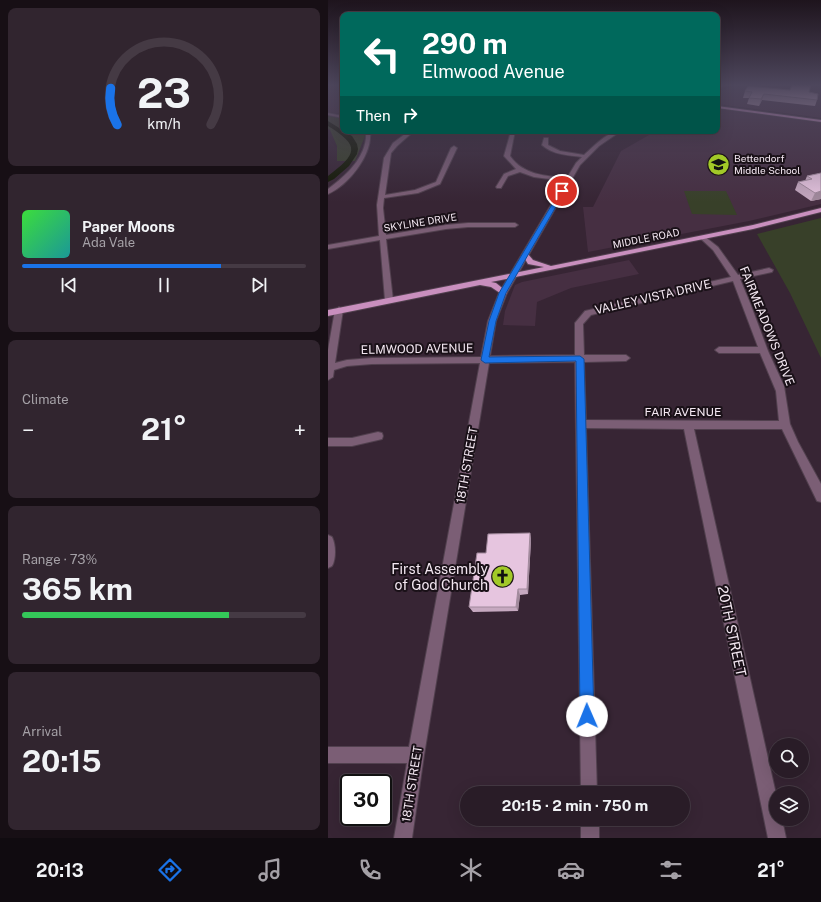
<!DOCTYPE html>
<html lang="en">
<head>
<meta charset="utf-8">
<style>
  body { margin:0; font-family:"Public Sans",sans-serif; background:#31252f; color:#f1f3f6; height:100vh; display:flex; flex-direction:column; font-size:15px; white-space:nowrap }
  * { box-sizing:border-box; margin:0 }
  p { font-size:13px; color:#a5a1a7 }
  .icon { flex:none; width:22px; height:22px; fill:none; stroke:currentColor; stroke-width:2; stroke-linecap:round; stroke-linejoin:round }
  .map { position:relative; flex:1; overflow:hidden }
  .side { display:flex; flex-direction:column; gap:8px; padding:8px; background:#170f15; width:328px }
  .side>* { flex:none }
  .hud { position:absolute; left:12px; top:12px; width:380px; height:122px; border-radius:8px; box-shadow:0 4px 16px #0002,0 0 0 1px #453a44; background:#00695c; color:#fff; overflow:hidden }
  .buttons { position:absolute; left:441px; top:738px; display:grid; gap:8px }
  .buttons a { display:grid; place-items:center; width:40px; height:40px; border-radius:50%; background:#291c27; box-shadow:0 4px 16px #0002,0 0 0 1px #453a44; font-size:20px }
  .speed { position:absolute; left:12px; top:774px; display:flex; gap:8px; font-size:20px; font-weight:700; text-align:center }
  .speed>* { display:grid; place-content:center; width:52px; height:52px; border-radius:50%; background:#291c27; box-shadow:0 4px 16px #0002,0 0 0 1px #453a44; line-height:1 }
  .speed .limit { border:2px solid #111; border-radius:6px; background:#fff; color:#111 }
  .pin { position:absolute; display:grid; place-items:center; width:34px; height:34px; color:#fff; margin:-17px; border:2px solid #fff; border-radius:50%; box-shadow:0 1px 4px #0007 }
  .me { position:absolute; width:44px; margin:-22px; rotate:359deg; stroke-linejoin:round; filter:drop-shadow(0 0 3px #0008) }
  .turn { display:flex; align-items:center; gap:14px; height:84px; padding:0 16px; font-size:18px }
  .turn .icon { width:52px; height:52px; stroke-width:2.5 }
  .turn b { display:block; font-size:28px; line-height:34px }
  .then { display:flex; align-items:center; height:38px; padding:0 16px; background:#0003; gap:8px; font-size:15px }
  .big { font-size:30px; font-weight:700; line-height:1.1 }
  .side .card { flex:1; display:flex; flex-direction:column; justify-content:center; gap:6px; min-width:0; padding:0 14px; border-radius:8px; background:#31252f }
  .side .dial { align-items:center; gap:0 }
  .dial svg { height:104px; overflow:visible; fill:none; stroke:#453a44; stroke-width:7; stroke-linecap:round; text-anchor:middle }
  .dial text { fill:#f1f3f6; stroke:none }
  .song { display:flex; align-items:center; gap:12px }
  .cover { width:48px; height:48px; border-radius:6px; background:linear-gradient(135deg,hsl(120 70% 55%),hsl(180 70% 35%)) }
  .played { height:4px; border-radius:2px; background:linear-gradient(90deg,#1a73e8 70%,#453a44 70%) }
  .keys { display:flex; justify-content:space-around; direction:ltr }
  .heat { display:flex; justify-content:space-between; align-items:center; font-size:22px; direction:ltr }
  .charge { height:6px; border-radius:3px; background:linear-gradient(90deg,#34c759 73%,#453a44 0) }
  .trip { position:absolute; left:132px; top:786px; width:230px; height:40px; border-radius:20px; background:#291c27; box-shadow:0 4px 16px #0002,0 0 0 1px #453a44; font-weight:700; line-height:40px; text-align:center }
  .dock { display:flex; height:64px; justify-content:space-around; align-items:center; background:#100b10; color:#a5a1a7 }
  .dock .icon { width:28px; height:28px }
  .dock .on { color:#1a73e8 }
  .dock b { font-size:18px; color:#f1f3f6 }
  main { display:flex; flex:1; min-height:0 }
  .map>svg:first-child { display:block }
</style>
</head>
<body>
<main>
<section class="side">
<div class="card dial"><svg viewBox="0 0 100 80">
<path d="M14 69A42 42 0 1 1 86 69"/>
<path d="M14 69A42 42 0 0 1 9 41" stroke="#1a73e8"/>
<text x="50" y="56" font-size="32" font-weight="700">23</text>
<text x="50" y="72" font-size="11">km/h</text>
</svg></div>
<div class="card">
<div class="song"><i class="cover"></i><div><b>Paper Moons</b><p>Ada Vale</p></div></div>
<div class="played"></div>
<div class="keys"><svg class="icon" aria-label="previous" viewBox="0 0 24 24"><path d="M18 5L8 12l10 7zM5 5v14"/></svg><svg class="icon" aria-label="pause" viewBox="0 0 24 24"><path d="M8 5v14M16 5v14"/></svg><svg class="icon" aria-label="next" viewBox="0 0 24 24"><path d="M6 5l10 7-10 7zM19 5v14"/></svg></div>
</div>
<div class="card"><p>Climate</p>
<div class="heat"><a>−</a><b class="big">21°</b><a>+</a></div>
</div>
<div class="card"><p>Range · 73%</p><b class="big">365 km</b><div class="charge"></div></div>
<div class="card"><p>Arrival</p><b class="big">20:15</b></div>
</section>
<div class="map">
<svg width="493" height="838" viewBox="0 0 493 838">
  <rect width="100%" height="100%" fill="#372534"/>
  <!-- built -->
  <path fill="#462f42" d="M0 85H15V114L0 112Z
    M408 85H493V118L389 104V92Z
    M389 109 493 123V204L421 221 260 252 255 207H265L293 151 328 131H389Z
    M301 260 311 274 243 288 209 302 207 326 175 325 177 311 187 285 194 282Z"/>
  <!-- green -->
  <path fill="#384029" d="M0 116 15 119V131H34L37 136 27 161H9V146L2 130 0 129Z
    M356 191H398L409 215 364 214Z
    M493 218V358L462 293 429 234Z"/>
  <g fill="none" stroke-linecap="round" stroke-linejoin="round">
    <!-- river -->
    <path fill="#101700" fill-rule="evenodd" d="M0 121 24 136 29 144 30 149 29 154 21 166 6 179 0 182V176C29 154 33 146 0 126Z"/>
    <defs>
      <path id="minor" d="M393 85H398L389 88V86Z
        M0 113 15 116V118L0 115Z
        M38 131H42C45 154 21 185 0 194V189C19 175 40 156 38 131Z
        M81 131H86L69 146 63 153 57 195 87 190 108 182 123 148 126 146 129 148 112 184 90 193 56 198 55 208 58 235 118 225 140 223H187L190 225 187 227H140L118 229 58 239 65 300 61 302 57 300 52 240 0 249V245L51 236 49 205 56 158 65 143Z
        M183 131H187L182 156C195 175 218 176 239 178L248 163 254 157C240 155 225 155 214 145L216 138H220V145L232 151 256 155C266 146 280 131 293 131L271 146 252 165 179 293 168 321 162 356 247 355V323L257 311 403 277 385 250 372 238V236H376L390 247 410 275 441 268 445 270 444 272 412 279 422 303 440 351 456 386 462 424 470 442 493 484V502L489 501 454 429H366L448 794V819H454L458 838H440L356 429 258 428 269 793H253L247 362 161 363 96 755 84 838H66L79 763H0V747H81L152 363 44 364 19 366 6 370 5 377 0 380V350L7 310 11 307 15 310 7 363 19 360 44 358 153 357 160 321 171 293 237 181 206 177 192 172 180 176 173 188H169L168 187 176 174 188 169 176 156ZM405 281 430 347H391L387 350 391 353H432L448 391 451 421 258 420 256 362 298 361 302 358 298 355H256L255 324 263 315Z
        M50 432 54 433 55 436 54 439 50 440 24 446H0V438H24Z
        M0 535 4 537C8 545 8 559 4 566L0 568Z
        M253 819H271V838H253Z"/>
      <path id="major" d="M389 106 493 120V122L389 108Z
        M493 208V212L425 229 163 282 168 283 178 291 179 293 175 295 163 287 152 285 0 316V310L216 267 200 264 194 254 197 252 199 253 205 260 223 266 425 225Z"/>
    </defs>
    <!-- minor casing -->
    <use href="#minor" stroke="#51404e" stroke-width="2"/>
    <!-- major casing -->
    <use href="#major" stroke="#51404e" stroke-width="2"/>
    <!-- minor -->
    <use href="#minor" fill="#7b5e75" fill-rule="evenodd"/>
    <!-- major -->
    <use href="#major" fill="#c98fbe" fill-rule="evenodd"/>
  </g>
  <!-- wall -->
  <path fill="#c6a9c0" d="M462 90 481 92 489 100 487 106 434 100 431 106 419 104 421 98H415L417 91Z
    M493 173V199L483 201 467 190 470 182 477 181 479 176Z
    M202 533 203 540 200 594 192 595 190 611 145 612 141 607 158 553Z"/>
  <!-- shaded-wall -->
  <path fill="#a18a9c" d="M436 94 434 100 431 106 433 99Z
    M493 191V199L483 201 487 193Z
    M202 533 203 540 200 594 199 589Z
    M190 589 192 595 190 611 188 607Z"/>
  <!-- building -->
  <path fill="#e6c5df" stroke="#a18a9c" d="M464 85H483L481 92 490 94 489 100 436 94 433 99 421 98 424 92 417 91 420 86 462 90Z
    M493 173V191L487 193 470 182 484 179 479 176Z
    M202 533 199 589H190L188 607H141L149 553H158L160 534Z"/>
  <!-- sky -->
  <linearGradient id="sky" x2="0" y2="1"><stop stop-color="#1e141d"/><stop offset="0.42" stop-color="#4d465c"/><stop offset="1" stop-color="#4d465c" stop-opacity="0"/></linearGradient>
  <rect width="493" height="202" fill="url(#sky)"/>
  <!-- route -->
  <path fill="#1a73e8" stroke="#114b97" d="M234 189 237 191 178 293 168 321 161 357 252 356 256 359 266 716 264 721 259 723 254 721 252 716 248 361 157 363 153 360 161 321 171 293 232 191Z"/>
  <!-- icons -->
  <defs>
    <symbol id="school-disc" viewBox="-11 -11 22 22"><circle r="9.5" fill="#a2c928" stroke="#1a1118"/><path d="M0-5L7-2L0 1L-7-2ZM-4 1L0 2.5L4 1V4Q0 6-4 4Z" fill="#111"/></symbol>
    <symbol id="church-disc" viewBox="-11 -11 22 22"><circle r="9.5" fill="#a2c928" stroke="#1a1118"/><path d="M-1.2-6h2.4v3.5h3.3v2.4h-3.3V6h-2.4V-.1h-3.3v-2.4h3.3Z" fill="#111"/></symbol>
  </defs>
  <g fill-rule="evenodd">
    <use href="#school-disc" x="378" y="152" width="25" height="25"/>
    <use href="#church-disc" x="162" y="564" width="25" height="25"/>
  </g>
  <g text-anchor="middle" stroke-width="4" stroke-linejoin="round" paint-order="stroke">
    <!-- far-poi labels -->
    <g font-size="10" fill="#f3e7f1" stroke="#1a1118" text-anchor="start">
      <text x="406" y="162">Bettendorf<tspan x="406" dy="12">Middle School</tspan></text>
    </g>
    <!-- far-street labels -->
    <g font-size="10" fill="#f3e7f1" stroke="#1a1118">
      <text transform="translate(92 222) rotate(-9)" y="4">SKYLINE DRIVE</text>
      <text transform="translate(318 238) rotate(-11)" y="4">MIDDLE ROAD</text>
    </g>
    <!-- street labels -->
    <g font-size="12" fill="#f3e7f1" stroke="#1a1118">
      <text transform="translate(325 297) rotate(-13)" y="4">VALLEY VISTA DRIVE</text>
      <text transform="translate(439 326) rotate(68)" y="4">FAIRMEADOWS DRIVE</text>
      <text transform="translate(89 349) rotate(-1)" y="4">ELMWOOD AVENUE</text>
      <text x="355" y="416">FAIR AVENUE</text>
      <text transform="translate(139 465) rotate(-80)" y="4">18TH STREET</text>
      <text transform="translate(84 784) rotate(-81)" y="4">18TH STREET</text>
    </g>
    <!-- near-poi labels -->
    <g font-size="14" fill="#f3e7f1" stroke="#1a1118" text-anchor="end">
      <text x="160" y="574">First Assembly<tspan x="160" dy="16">of God Church</tspan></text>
    </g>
    <!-- near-street labels -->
    <g font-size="14" fill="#f3e7f1" stroke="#1a1118">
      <text transform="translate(404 631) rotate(78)" y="5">20TH STREET</text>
    </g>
  </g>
</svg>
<div class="buttons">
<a><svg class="icon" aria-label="search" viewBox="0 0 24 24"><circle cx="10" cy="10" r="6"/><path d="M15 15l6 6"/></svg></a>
<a><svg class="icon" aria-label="layers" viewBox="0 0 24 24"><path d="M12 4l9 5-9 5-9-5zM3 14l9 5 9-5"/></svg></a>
</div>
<div class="speed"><div class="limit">30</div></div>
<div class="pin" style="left:234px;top:191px;background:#d93025"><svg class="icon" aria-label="arrive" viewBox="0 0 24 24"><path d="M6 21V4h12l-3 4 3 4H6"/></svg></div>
<svg class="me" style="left:259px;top:716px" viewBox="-20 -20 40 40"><circle r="19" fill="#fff"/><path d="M0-13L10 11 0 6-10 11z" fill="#1a73e8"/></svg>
<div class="trip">20:15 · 2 min · 750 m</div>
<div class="hud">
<div class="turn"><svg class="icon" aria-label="left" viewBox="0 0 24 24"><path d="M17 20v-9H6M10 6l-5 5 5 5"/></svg><div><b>290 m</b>Elmwood Avenue</div></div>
<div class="then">Then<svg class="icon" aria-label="right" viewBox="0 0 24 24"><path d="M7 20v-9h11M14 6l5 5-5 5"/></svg></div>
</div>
</div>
</main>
<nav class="dock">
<b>20:13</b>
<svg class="icon on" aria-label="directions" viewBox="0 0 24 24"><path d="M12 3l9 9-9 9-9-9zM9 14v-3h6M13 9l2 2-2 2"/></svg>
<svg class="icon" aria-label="music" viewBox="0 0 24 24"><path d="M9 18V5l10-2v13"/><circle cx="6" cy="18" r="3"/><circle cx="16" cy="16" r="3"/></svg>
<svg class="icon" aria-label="phone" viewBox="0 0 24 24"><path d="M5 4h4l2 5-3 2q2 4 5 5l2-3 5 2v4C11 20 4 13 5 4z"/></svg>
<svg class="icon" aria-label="climate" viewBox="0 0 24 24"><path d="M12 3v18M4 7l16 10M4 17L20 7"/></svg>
<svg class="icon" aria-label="car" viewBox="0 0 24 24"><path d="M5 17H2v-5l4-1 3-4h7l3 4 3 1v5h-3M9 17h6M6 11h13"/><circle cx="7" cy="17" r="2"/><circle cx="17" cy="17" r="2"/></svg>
<svg class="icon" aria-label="filters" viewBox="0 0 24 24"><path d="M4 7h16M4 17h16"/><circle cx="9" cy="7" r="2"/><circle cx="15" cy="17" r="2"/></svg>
<b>21°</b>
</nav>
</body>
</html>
